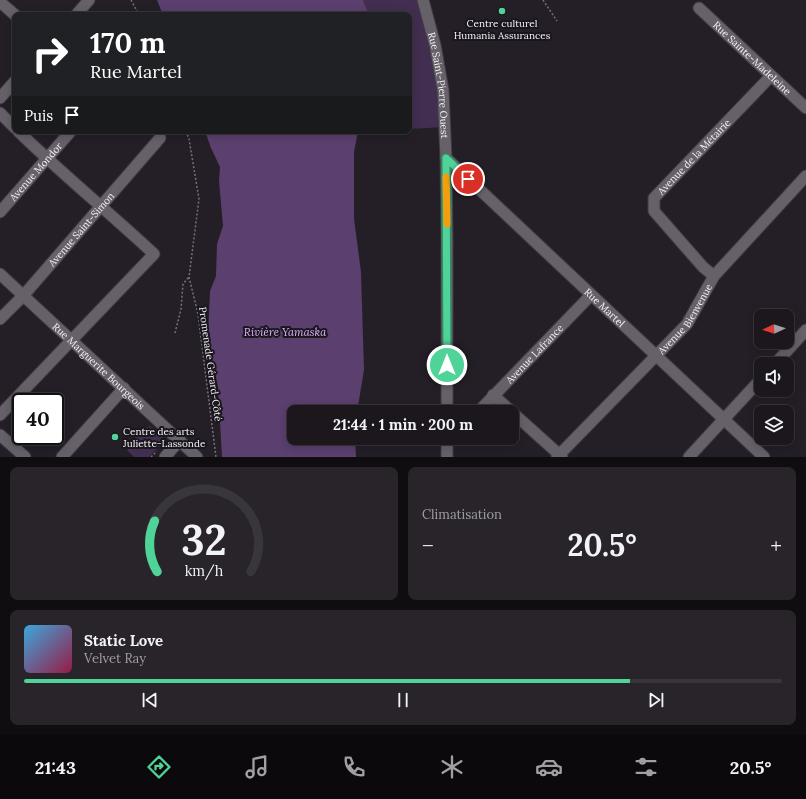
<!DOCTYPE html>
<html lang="fr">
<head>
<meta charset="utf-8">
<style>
  body { margin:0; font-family:Lora,serif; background:#28242a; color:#f1f3f6; height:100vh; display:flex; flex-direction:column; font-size:15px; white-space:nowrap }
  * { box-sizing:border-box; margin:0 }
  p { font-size:13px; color:#a09fa4 }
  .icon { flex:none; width:22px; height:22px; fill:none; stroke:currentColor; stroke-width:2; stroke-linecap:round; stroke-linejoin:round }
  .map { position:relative; height:457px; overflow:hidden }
  .details { display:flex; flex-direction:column; gap:10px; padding:10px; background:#0f0d10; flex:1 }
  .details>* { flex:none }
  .banner { position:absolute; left:12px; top:12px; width:400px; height:122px; border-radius:8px; box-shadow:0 2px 10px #0003,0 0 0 1px #39363b; background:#202124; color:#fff; overflow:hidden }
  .needle { width:26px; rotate:266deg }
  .controls { position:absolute; left:754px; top:309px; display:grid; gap:8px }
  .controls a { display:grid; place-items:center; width:40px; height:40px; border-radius:8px; background:#1b171d; box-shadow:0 2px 10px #0003,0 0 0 1px #39363b; font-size:20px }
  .speed { position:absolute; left:12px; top:393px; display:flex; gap:8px; font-size:20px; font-weight:700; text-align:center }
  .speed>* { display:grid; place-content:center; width:52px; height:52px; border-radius:50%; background:#1b171d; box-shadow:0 2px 10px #0003,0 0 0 1px #39363b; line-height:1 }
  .speed .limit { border:2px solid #111; border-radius:6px; background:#fff; color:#111 }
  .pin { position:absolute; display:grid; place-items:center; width:34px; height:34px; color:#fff; margin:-17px; border:2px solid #fff; border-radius:50%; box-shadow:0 1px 4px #0007 }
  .me { position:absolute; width:44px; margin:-22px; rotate:0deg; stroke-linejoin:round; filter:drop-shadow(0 0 3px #0008) }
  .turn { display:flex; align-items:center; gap:14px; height:84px; padding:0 12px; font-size:18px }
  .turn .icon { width:52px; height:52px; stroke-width:2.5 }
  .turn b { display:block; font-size:28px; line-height:34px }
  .then { display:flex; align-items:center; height:38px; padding:0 12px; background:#0003; gap:8px; font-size:15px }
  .big { font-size:30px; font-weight:700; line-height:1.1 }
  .details .card { flex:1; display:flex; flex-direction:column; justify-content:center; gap:6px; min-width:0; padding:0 14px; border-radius:8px; background:#28242a }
  .details .dial { align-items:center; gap:0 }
  .dial svg { height:104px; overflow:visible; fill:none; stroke:#39363b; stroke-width:7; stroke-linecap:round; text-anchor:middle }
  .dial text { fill:#f1f3f6; stroke:none }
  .song { display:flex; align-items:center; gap:12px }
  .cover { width:48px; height:48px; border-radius:6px; background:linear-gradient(135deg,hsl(200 70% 55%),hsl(340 70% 35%)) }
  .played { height:4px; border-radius:2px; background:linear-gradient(90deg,#50d398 80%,#39363b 80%) }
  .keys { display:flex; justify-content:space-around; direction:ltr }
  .heat { display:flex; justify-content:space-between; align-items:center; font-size:22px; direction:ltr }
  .details .tiles { flex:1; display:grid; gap:10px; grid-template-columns:1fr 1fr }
  .card:last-child { grid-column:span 2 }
  .trip { position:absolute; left:287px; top:405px; width:232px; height:40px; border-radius:8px; background:#1b171d; box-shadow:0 2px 10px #0003,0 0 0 1px #39363b; font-weight:700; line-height:40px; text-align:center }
  .tab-bar { display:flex; height:64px; justify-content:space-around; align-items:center; background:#0b090c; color:#a09fa4 }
  .tab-bar .icon { width:28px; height:28px }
  .tab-bar .current { color:#50d398 }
  .tab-bar b { font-size:18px; color:#f1f3f6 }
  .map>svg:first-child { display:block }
</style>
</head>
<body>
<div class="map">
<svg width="806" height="457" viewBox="0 0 806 457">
  <rect width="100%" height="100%" fill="#241f27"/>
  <!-- green -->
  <path fill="#422e50" d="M363 0H423L445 127 409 129V15H369Z
    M152 427 165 440 149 457H134L127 450 138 440 135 437Z"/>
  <!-- water -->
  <path fill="#5b3f6e" d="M157 0H363L369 15H163Z
    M205 131H358L354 152V219L361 272 364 370 357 412H294V438H355L356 457H222L218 387 208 338 210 291 216 276 217 244 223 226 219 181 220 167 211 148Z"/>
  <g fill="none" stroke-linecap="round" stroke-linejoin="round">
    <defs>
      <g id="minor">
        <path id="s1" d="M423 0 435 45 443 90 446 158 447 240V412"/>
        <path d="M0 2 15 15"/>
        <path id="s2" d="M699 8 806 108"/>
        <path d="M76 15 89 0"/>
        <path d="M0 98 15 81"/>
        <path d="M0 113 15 128"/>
        <path id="s3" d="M446 158 764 457"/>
        <path id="s4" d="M0 212 71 131"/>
        <path id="s5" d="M0 274 197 457"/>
        <path id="s6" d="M714 276 703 267 654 211V198L771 76"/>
        <path id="s7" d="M0 319 23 296 160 138"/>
        <path d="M775 364 806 330"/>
        <path d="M493 395 512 412"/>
        <path id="s8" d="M478 412 591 295"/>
        <path d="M512 412 562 457"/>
        <path d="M0 415 154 254C109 212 62 174 18 131"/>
        <path d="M0 435 25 457"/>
        <path d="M447 438V457"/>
        <path d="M62 457 124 388"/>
        <path d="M165 457 180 440"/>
        <path id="s9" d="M557 457 687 324 714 276 806 176"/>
        <path d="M689 457 761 379"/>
      </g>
    </defs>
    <!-- minor casing -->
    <use href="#minor" stroke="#403c43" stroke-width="13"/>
    <!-- path -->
    <path stroke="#767279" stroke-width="1.5" stroke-dasharray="2 2" stroke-linecap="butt" d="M131 0 139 15
      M543 0 557 21
      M186 131 189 139 199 199 189 277 198 314 216 457
      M167 134 175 131
      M175 333 181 309 183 284 189 277
      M139 433 150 427
      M151 457 157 451"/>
    <!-- minor -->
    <use href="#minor" stroke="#666169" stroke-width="11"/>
  </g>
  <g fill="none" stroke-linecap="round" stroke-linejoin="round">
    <defs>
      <path id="route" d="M447 365 446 158 468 179"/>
    </defs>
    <!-- route casing -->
    <use href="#route" stroke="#348963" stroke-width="10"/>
    <!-- route -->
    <use href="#route" stroke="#50d398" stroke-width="7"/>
    <!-- slow -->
    <path stroke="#f59e0b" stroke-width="7" d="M446 177 447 224"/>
  </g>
  <!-- markers -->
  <g fill="#50d398" stroke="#1a161d" stroke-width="1.5">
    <circle cx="502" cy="11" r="4"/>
    <circle cx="115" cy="437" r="4"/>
  </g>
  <g text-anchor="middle" stroke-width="4" stroke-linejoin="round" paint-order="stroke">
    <!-- poi labels -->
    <g font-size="10" fill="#f4f1f6" stroke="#1a161d">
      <text x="502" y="27">Centre culturel<tspan x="502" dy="12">Humania Assurances</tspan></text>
      <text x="123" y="435" text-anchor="start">Centre des arts<tspan x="123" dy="12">Juliette-Lassonde</tspan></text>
    </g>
    <!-- street labels -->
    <g font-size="10" fill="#f4f1f6" stroke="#1a161d">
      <text dy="4" stroke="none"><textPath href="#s2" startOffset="73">Rue Sainte-Madeleine</textPath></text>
      <text dy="4" stroke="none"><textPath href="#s1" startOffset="87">Rue Saint-Pierre Ouest</textPath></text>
      <text dy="4" stroke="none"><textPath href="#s6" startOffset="159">Avenue de la Métairie</textPath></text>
      <text dy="4" stroke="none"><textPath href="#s4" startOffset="54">Avenue Mondor</textPath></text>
      <text dy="4" stroke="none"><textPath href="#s7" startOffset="121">Avenue Saint-Simon</textPath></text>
      <text dy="4" stroke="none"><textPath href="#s3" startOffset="218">Rue Martel</textPath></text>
      <text dy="4" stroke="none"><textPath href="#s9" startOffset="189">Avenue Bienvenue</textPath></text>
      <text dy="4" stroke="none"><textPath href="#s8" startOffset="81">Avenue Lafrance</textPath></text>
      <text transform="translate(211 364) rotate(82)" y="4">Promenade Gérard-Côté</text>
      <text dy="4" stroke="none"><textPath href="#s5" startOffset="135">Rue Marguerite Bourgeois</textPath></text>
    </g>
    <!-- water labels -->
    <g font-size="11" font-style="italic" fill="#dcb1fb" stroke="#1a161d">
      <text x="285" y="336">Rivière Yamaska</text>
    </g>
  </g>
</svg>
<div class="controls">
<a><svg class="needle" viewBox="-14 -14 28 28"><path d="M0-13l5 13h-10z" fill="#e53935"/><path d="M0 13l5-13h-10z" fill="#a09fa4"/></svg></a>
<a><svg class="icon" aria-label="sound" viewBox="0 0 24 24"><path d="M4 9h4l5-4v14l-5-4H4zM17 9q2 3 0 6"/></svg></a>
<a><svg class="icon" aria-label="layers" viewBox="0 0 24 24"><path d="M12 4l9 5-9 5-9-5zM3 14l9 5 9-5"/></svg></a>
</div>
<div class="speed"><div class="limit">40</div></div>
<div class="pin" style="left:468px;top:179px;background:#d93025"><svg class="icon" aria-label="arrive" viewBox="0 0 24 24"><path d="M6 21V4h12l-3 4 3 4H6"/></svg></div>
<svg class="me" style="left:447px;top:365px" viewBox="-20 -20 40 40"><circle r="17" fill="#50d398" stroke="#fff" stroke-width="3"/><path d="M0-11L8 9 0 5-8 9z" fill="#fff"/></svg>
<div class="trip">21:44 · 1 min · 200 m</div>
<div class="banner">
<div class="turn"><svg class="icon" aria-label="right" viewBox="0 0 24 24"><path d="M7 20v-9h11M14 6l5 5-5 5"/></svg><div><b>170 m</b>Rue Martel</div></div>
<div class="then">Puis<svg class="icon" aria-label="arrive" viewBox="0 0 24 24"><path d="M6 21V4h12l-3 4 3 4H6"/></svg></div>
</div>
</div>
<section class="details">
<div class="tiles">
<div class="card dial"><svg viewBox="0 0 100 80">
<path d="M14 69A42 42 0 1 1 86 69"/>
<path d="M14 69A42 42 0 0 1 12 30" stroke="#50d398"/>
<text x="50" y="56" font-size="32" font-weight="700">32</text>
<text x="50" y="72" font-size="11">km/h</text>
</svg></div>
<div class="card"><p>Climatisation</p>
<div class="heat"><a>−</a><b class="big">20.5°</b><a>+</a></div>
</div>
<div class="card">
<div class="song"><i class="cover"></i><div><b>Static Love</b><p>Velvet Ray</p></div></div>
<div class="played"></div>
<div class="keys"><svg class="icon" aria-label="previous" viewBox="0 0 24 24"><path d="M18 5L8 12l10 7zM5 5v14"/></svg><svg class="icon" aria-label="pause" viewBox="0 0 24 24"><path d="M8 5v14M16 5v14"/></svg><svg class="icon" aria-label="next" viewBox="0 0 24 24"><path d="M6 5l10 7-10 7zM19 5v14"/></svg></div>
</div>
</div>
</section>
<nav class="tab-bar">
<b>21:43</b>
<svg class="icon current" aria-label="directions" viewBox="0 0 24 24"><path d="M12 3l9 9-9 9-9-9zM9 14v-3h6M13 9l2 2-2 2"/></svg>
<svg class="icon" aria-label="music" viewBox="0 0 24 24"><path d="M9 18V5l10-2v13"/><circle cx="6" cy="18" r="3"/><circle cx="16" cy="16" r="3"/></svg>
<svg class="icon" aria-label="phone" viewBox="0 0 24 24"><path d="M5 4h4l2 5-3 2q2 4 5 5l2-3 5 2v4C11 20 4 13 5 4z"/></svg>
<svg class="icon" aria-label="climate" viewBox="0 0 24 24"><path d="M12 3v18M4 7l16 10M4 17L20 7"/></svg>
<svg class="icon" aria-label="car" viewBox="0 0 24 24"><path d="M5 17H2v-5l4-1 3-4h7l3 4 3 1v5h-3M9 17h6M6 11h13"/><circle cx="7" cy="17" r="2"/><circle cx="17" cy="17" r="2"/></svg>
<svg class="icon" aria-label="filters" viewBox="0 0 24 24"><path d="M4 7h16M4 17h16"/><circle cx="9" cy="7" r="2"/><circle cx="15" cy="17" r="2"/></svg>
<b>20.5°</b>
</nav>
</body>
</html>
